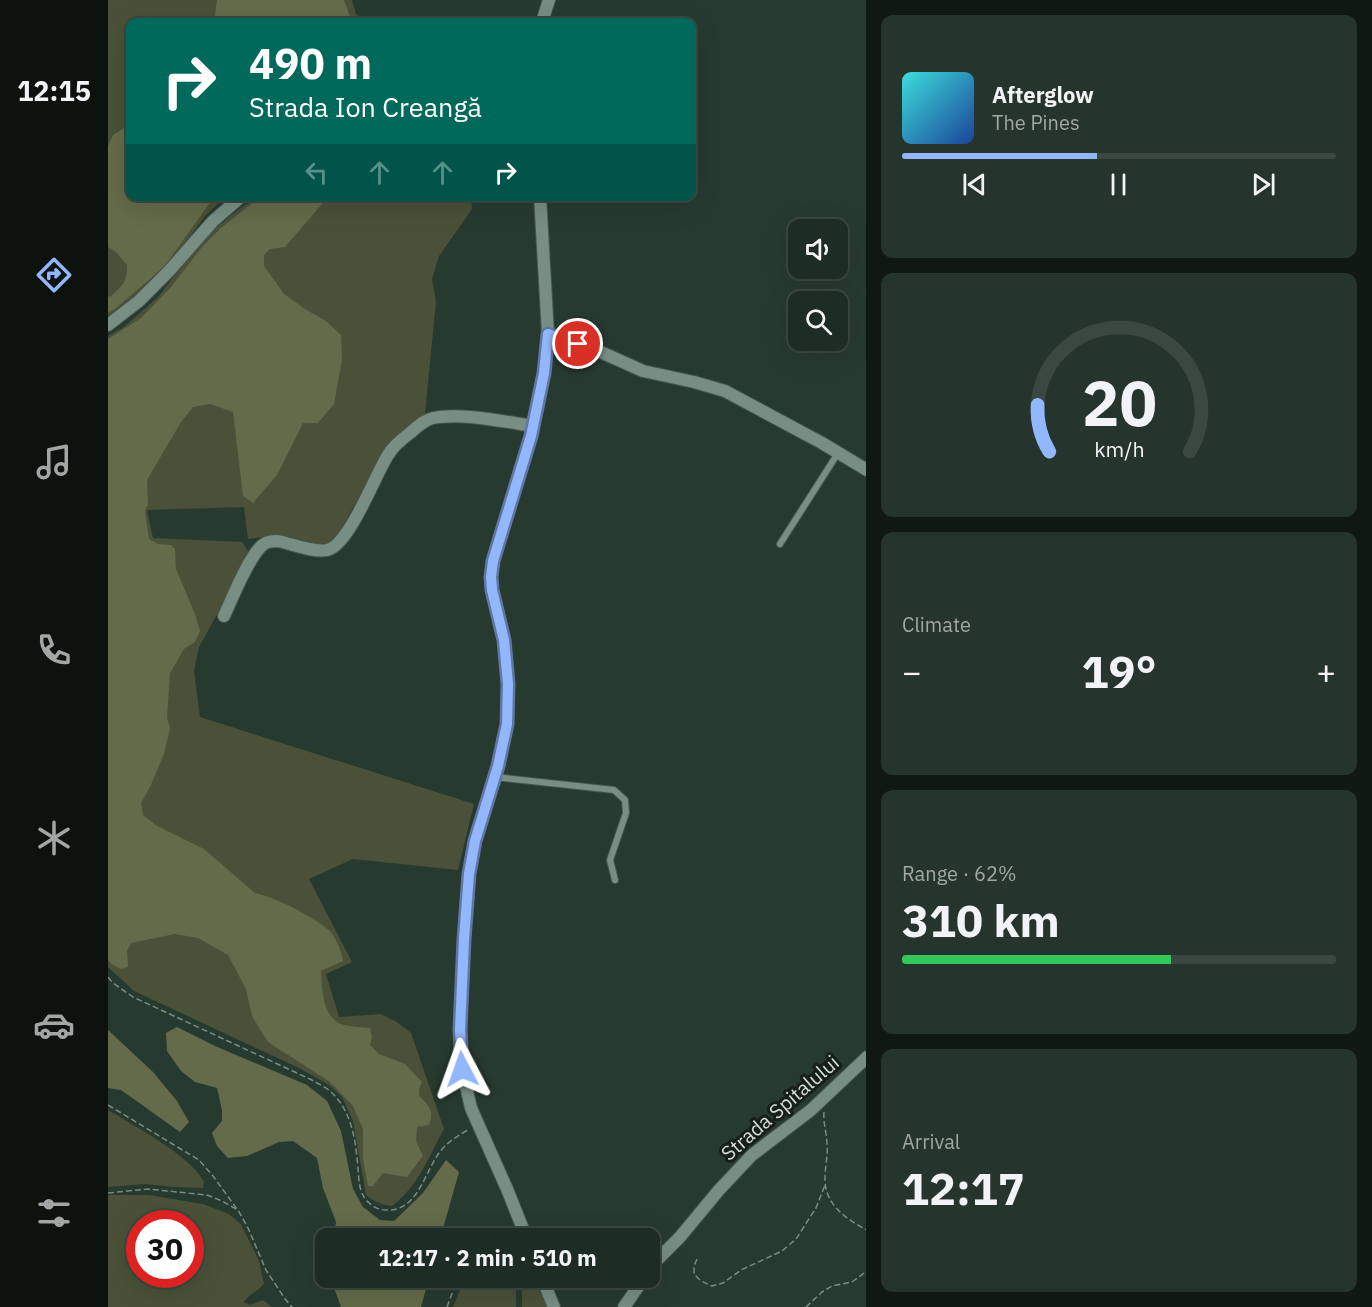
<!DOCTYPE html>
<html lang="en">
<head>
<meta charset="utf-8">
<style>
  body { margin:0; font-family:"IBM Plex Sans",sans-serif; background:#25342c; color:#f1f3f6; height:100vh; display:flex; flex-direction:column; font-size:22px; white-space:nowrap }
  * { box-sizing:border-box; margin:0 }
  p { font-size:20px; color:#a0a7a6 }
  .icon { flex:none; width:33px; height:33px; fill:none; stroke:currentColor; stroke-width:2; stroke-linecap:round; stroke-linejoin:round }
  .map { position:relative; flex:1; overflow:hidden }
  .panel { display:flex; flex-direction:column; gap:15px; padding:15px; background:#101814; width:506px }
  .panel>* { flex:none }
  .top-card { position:absolute; left:18px; top:18px; width:570px; height:183px; border-radius:12px; box-shadow:0 6px 24px #0002,0 0 0 2px #3b4841; background:#00695c; color:#fff; overflow:hidden }
  .fabs { position:absolute; left:680px; top:219px; display:grid; gap:12px }
  .fabs a { display:grid; place-items:center; width:60px; height:60px; border-radius:12px; background:#1d2c24; box-shadow:0 6px 24px #0002,0 0 0 2px #3b4841; font-size:30px }
  .speed { position:absolute; left:18px; top:1210px; display:flex; gap:12px; font-size:30px; font-weight:700; text-align:center }
  .speed>* { display:grid; place-content:center; width:78px; height:78px; border-radius:50%; background:#1d2c24; box-shadow:0 6px 24px #0002,0 0 0 2px #3b4841; line-height:1 }
  .speed .limit { border:9px solid #d22; background:#fff; color:#111 }
  .pin { position:absolute; display:grid; place-items:center; width:51px; height:51px; color:#fff; margin:-26px; border:3px solid #fff; border-radius:50%; box-shadow:0 2px 6px #0007 }
  .me { position:absolute; width:66px; margin:-33px; rotate:356deg; stroke-linejoin:round; filter:drop-shadow(0 0 4px #0008) }
  .turn { display:flex; align-items:center; gap:21px; height:126px; padding:0 24px; font-size:27px }
  .turn .icon { width:78px; height:78px; stroke-width:2.5 }
  .turn b { display:block; font-size:42px; line-height:51px }
  .lanes { display:flex; align-items:center; height:57px; padding:0 24px; background:#0003; justify-content:center; gap:30px; direction:ltr }
  .lanes .off { opacity:.35 }
  .big { font-size:45px; font-weight:700; line-height:1.1 }
  .panel .card { flex:1; display:flex; flex-direction:column; justify-content:center; gap:9px; min-width:0; padding:0 21px; border-radius:12px; background:#25342c }
  .panel .dial { align-items:center; gap:0 }
  .dial svg { height:156px; overflow:visible; fill:none; stroke:#3b4841; stroke-width:7; stroke-linecap:round; text-anchor:middle }
  .dial text { fill:#f1f3f6; stroke:none }
  .song { display:flex; align-items:center; gap:18px }
  .cover { width:72px; height:72px; border-radius:9px; background:linear-gradient(135deg,hsl(180 70% 55%),hsl(220 70% 35%)) }
  .played { height:6px; border-radius:3px; background:linear-gradient(90deg,#93b7fd 45%,#3b4841 45%) }
  .keys { display:flex; justify-content:space-around; direction:ltr }
  .heat { display:flex; justify-content:space-between; align-items:center; font-size:33px; direction:ltr }
  .charge { height:9px; border-radius:4px; background:linear-gradient(90deg,#34c759 62%,#3b4841 0) }
  .trip { position:absolute; left:207px; top:1228px; width:345px; height:60px; border-radius:12px; background:#1d2c24; box-shadow:0 6px 24px #0002,0 0 0 2px #3b4841; font-weight:700; line-height:60px; text-align:center }
  main { display:flex; flex:1; min-height:0 }
  .dock { display:flex; flex-direction:column; width:108px; justify-content:space-around; align-items:center; background:#0c120e; color:#a0a7a6 }
  .dock .icon { width:42px; height:42px }
  .dock .on { color:#93b7fd }
  .dock b { font-size:27px; color:#f1f3f6 }
  .map>svg:first-child { display:block }
</style>
</head>
<body>
<main>
<nav class="dock">
<b>12:15</b>
<svg class="icon on" aria-label="directions" viewBox="0 0 24 24"><path d="M12 3l9 9-9 9-9-9zM9 14v-3h6M13 9l2 2-2 2"/></svg>
<svg class="icon" aria-label="music" viewBox="0 0 24 24"><path d="M9 18V5l10-2v13"/><circle cx="6" cy="18" r="3"/><circle cx="16" cy="16" r="3"/></svg>
<svg class="icon" aria-label="phone" viewBox="0 0 24 24"><path d="M5 4h4l2 5-3 2q2 4 5 5l2-3 5 2v4C11 20 4 13 5 4z"/></svg>
<svg class="icon" aria-label="climate" viewBox="0 0 24 24"><path d="M12 3v18M4 7l16 10M4 17L20 7"/></svg>
<svg class="icon" aria-label="car" viewBox="0 0 24 24"><path d="M5 17H2v-5l4-1 3-4h7l3 4 3 1v5h-3M9 17h6M6 11h13"/><circle cx="7" cy="17" r="2"/><circle cx="17" cy="17" r="2"/></svg>
<svg class="icon" aria-label="filters" viewBox="0 0 24 24"><path d="M4 7h16M4 17h16"/><circle cx="9" cy="7" r="2"/><circle cx="15" cy="17" r="2"/></svg>
</nav>
<div class="map">
<svg width="759" height="1307" viewBox="0 0 759 1307">
  <rect width="100%" height="100%" fill="#273a30"/>
  <!-- green -->
  <path fill="#4a5138" fill-rule="evenodd" d="M0 0H244L248 14 256 20 284 17 286 22H22V196L117 197 97 216 56 272 10 312 0 319Z
    M148 197H363L364 209 331 256 324 279 328 301 317 414 298 427 278 448 231 533 222 543 210 544 169 535 140 539 136 507 39 510 45 538 134 542 141 552 118 598 91 647 86 671 92 717 366 804 350 870 245 859 201 879 244 962 218 974 231 1017 273 1014 289 1022 303 1033 336 1129C321 1156 310 1187 284 1206 274 1205 266 1202 258 1195L245 1121 234 1097 221 1085 191 1068 26 991 0 967V336L16 327 50 297 95 239 122 216Z
    M0 1110C26 1126 83 1156 96 1182L95 1188 67 1187 37 1184 0 1187Z
    M0 1195H41L95 1204 121 1214 133 1224 151 1261 156 1284C149 1292 140 1295 136 1302L142 1305 155 1300 164 1307H0ZM32 1224H82V1275H32Z
    M358 1278H408V1307H345L354 1285Z
    M414 1278H430L440 1307H414Z"/>
  <!-- forest -->
  <path fill="#636b4a" d="M109 0H236L244 22H249H106Z
    M22 112V196L110 197 101 204 56 267 7 309 0 313V296L2 297C15 285 19 283 19 265L8 252 0 247V146L5 135 16 128Z
    M152 197H220L177 247 162 249 156 255V266L176 294 197 309 218 321 233 335 234 360 226 404 210 423H195L169 475 145 503 135 496 125 412 102 404 85 407 73 422 39 480 40 504 37 511 41 539 50 544 63 545 67 549 68 569 87 614 92 631 87 642 76 649 62 673 59 718 62 728 56 754 42 787 33 803 35 815 49 826 96 849 147 893C167 897 206 917 222 931 228 938 234 952 235 961L213 971C214 988 214 1016 233 1024 242 1027 253 1027 262 1028L264 1037 262 1045 271 1054 297 1064 314 1082 311 1089V1096C322 1106 326 1111 321 1125L309 1127 308 1141 315 1156 299 1177 275 1173 265 1186H260L255 1160V1129L245 1106 222 1082 160 1042 144 1016 138 989 120 955 90 938 67 934 23 943 19 951 20 967 13 969 3 964 0 960V339L33 318 63 287 94 247 113 228Z
    M69 1027 107 1046 199 1085 219 1101 233 1131 245 1189 255 1207 272 1220 286 1221 315 1193 338 1160 351 1172 332 1239H226L228 1222 215 1188 209 1158 185 1141 171 1142 139 1156 120 1158 109 1146 104 1133 114 1121V1110L109 1088 87 1082 73 1071 59 1051 58 1033Z
    M0 1030 45 1072 69 1101 81 1122 72 1132 13 1090 0 1088Z
    M224 1278H321L313 1307H233L225 1285Z"/>
  <g fill="none" stroke-linecap="round" stroke-linejoin="round">
    <defs>
      <path id="lane" d="M672 544 730 453
        M387 777 506 790 517 800 518 813 502 860 507 880"/>
      <path id="street" d="M434 22 441 0
        M0 325 31 301 61 271 105 221 134 196
        M440 334 486 349 535 371 586 382 617 391 714 443 759 470
        M116 616C124 599 142 553 156 544 160 541 165 541 170 541 184 544 206 553 219 550 241 546 267 475 280 455 285 446 294 439 302 433 309 427 316 420 325 418 352 412 398 422 425 426
        M419 1239 399 1189 363 1108 354 1069 352 1030 356 939 361 874 367 841 390 766 399 724 400 684 396 640 384 590 383 577 385 561 423 436 436 373 440 334 432 196
        M542 1271 547 1262 572 1237 611 1190 644 1155 703 1110 759 1057
        M434 1278 446 1307
        M516 1307 536 1278"/>
    </defs>
    <!-- lane casing -->
    <use href="#lane" stroke="#46564e" stroke-width="8"/>
    <!-- street casing -->
    <use href="#street" stroke="#46564e" stroke-width="14"/>
    <!-- path -->
    <path stroke="#7c8b83" stroke-width="1.5" stroke-dasharray="6 3" stroke-linecap="butt" d="M0 977 5 983 25 997 204 1080C210 1084 218 1087 223 1092 244 1111 248 1142 250 1169 251 1180 251 1191 258 1200 264 1206 270 1210 278 1210 309 1212 316 1174 331 1153 338 1143 349 1136 360 1130
      M0 1105 91 1160 105 1176 129 1209
      M716 1112C715 1124 719 1133 719 1145 720 1156 717 1167 717 1178 716 1204 738 1219 759 1230
      M0 1193 40 1189 99 1195 114 1201 130 1210 140 1228 158 1270 177 1299 184 1307
      M589 1259 586 1266V1274L593 1281 604 1286 615 1283 633 1270 674 1251 688 1239 708 1208 717 1185
      M339 1307 350 1278
      M698 1307 714 1292 724 1286 744 1282 759 1271"/>
    <!-- lane -->
    <use href="#lane" stroke="#788e82" stroke-width="6"/>
    <!-- street -->
    <use href="#street" stroke="#788e82" stroke-width="12"/>
  </g>
  <g fill="none" stroke-linecap="round" stroke-linejoin="round">
    <defs>
      <path id="route" d="M354 1069 352 1030 356 939 361 874 367 841 390 766 399 724 400 684 396 640 384 590 383 577 385 561 423 436 436 373 440 334 470 344"/>
    </defs>
    <!-- route casing -->
    <use href="#route" stroke="#6077a4" stroke-width="15"/>
    <!-- route -->
    <use href="#route" stroke="#93b7fd" stroke-width="10"/>
  </g>
  <g text-anchor="middle" stroke-width="6" stroke-linejoin="round" paint-order="stroke">
    <!-- street labels -->
    <g font-size="20" fill="#d4dfd9" stroke="#171f1a">
      <text transform="translate(672 1108) rotate(-41)" y="7">Strada Spitalului</text>
    </g>
  </g>
</svg>
<div class="fabs">
<a><svg class="icon" aria-label="sound" viewBox="0 0 24 24"><path d="M4 9h4l5-4v14l-5-4H4zM17 9q2 3 0 6"/></svg></a>
<a><svg class="icon" aria-label="search" viewBox="0 0 24 24"><circle cx="10" cy="10" r="6"/><path d="M15 15l6 6"/></svg></a>
</div>
<div class="speed"><div class="limit">30</div></div>
<div class="pin" style="left:470px;top:344px;background:#d93025"><svg class="icon" aria-label="arrive" viewBox="0 0 24 24"><path d="M6 21V4h12l-3 4 3 4H6"/></svg></div>
<svg class="me" style="left:354px;top:1069px" viewBox="-20 -20 40 40"><path d="M0-17L14 15 0 8-14 15z" fill="#93b7fd" stroke="#fff" stroke-width="4"/></svg>
<div class="trip">12:17 · 2 min · 510 m</div>
<div class="top-card">
<div class="turn"><svg class="icon" aria-label="right" viewBox="0 0 24 24"><path d="M7 20v-9h11M14 6l5 5-5 5"/></svg><div><b>490 m</b>Strada Ion Creangă</div></div>
<div class="lanes"><svg class="icon off" aria-label="left" viewBox="0 0 24 24"><path d="M17 20v-9H6M10 6l-5 5 5 5"/></svg><svg class="icon off" aria-label="ahead" viewBox="0 0 24 24"><path d="M12 20V5M6 11l6-6 6 6"/></svg><svg class="icon off" aria-label="ahead" viewBox="0 0 24 24"><path d="M12 20V5M6 11l6-6 6 6"/></svg><svg class="icon" aria-label="right" viewBox="0 0 24 24"><path d="M7 20v-9h11M14 6l5 5-5 5"/></svg></div>
</div>
</div>
<section class="panel">
<div class="card">
<div class="song"><i class="cover"></i><div><b>Afterglow</b><p>The Pines</p></div></div>
<div class="played"></div>
<div class="keys"><svg class="icon" aria-label="previous" viewBox="0 0 24 24"><path d="M18 5L8 12l10 7zM5 5v14"/></svg><svg class="icon" aria-label="pause" viewBox="0 0 24 24"><path d="M8 5v14M16 5v14"/></svg><svg class="icon" aria-label="next" viewBox="0 0 24 24"><path d="M6 5l10 7-10 7zM19 5v14"/></svg></div>
</div>
<div class="card dial"><svg viewBox="0 0 100 80">
<path d="M14 69A42 42 0 1 1 86 69"/>
<path d="M14 69A42 42 0 0 1 8 45" stroke="#93b7fd"/>
<text x="50" y="56" font-size="32" font-weight="700">20</text>
<text x="50" y="72" font-size="11">km/h</text>
</svg></div>
<div class="card"><p>Climate</p>
<div class="heat"><a>−</a><b class="big">19°</b><a>+</a></div>
</div>
<div class="card"><p>Range · 62%</p><b class="big">310 km</b><div class="charge"></div></div>
<div class="card"><p>Arrival</p><b class="big">12:17</b></div>
</section>
</main>
</body>
</html>
